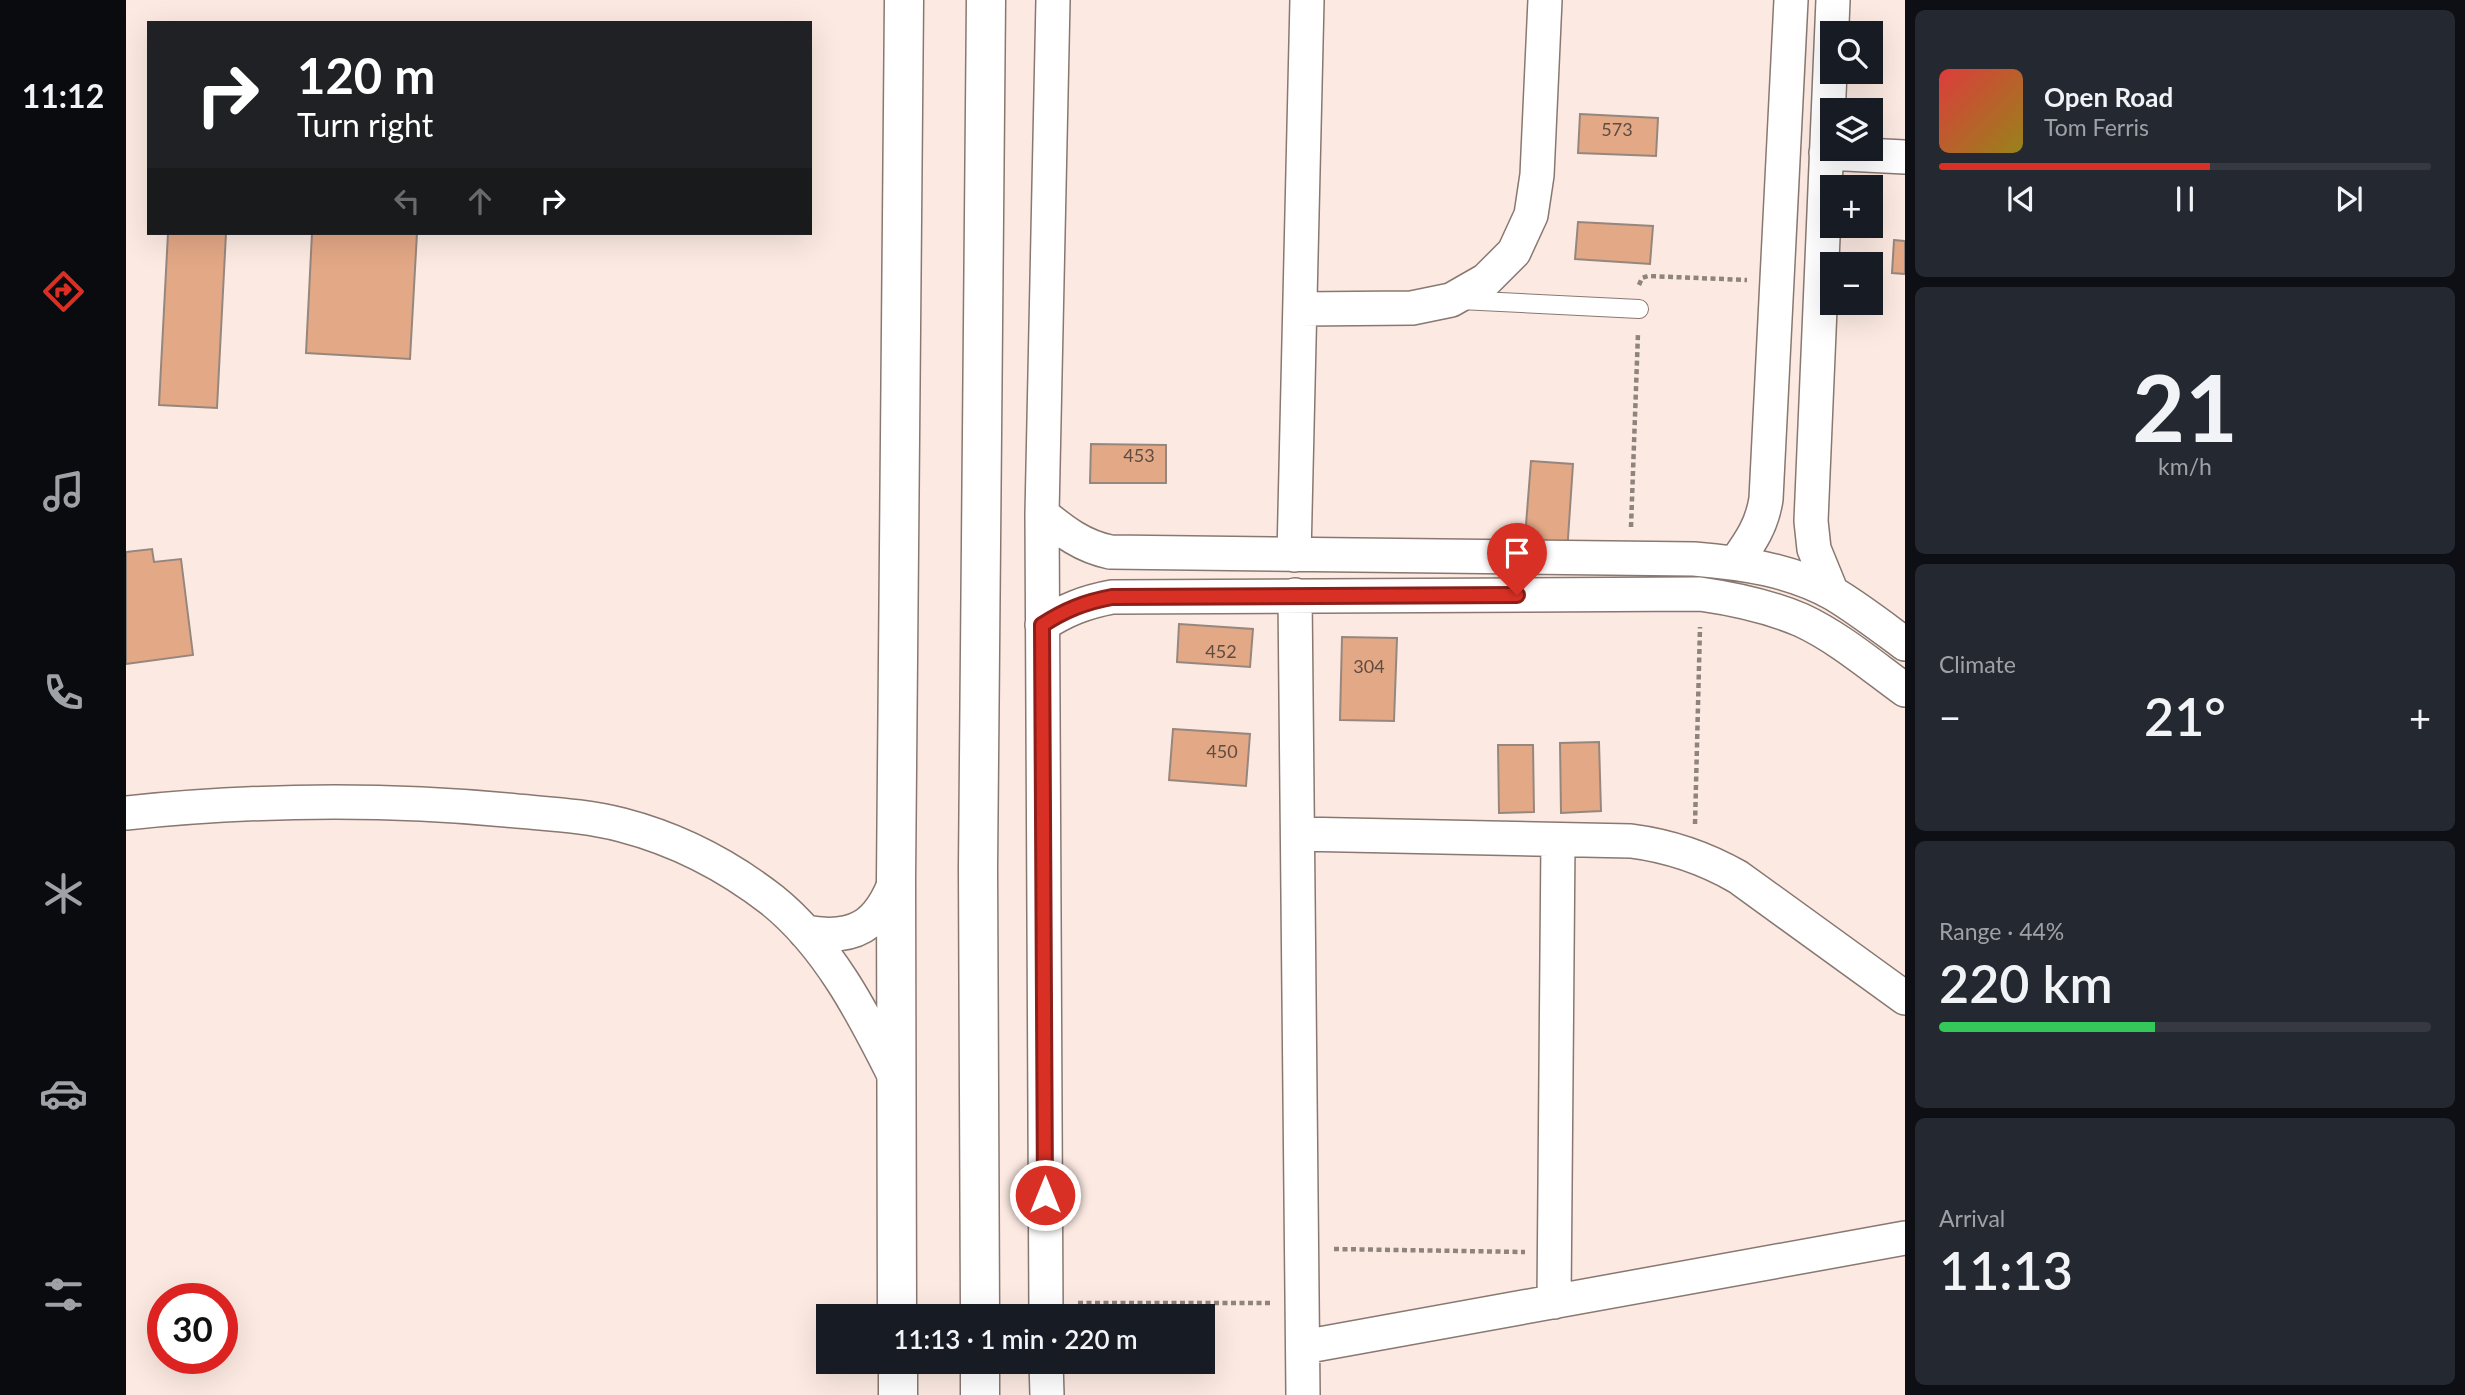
<!DOCTYPE html>
<html lang="en">
<head>
<meta charset="utf-8">
<style>
  body { margin:0; font-family:Lato,sans-serif; background:#242831; color:#f1f3f6; height:100vh; display:flex; flex-direction:column; font-size:26px; white-space:nowrap }
  * { box-sizing:border-box; margin:0 }
  p { font-size:23px; color:#9ea1a6 }
  .icon { flex:none; width:38px; height:38px; fill:none; stroke:currentColor; stroke-width:2; stroke-linecap:round; stroke-linejoin:round }
  .map { position:relative; flex:1; overflow:hidden }
  .drawer { display:flex; flex-direction:column; gap:10px; padding:10px; background:#0d0f14; width:560px }
  .drawer>* { flex:none }
  .hud { position:absolute; left:21px; top:21px; width:665px; height:214px; border-radius:0px; box-shadow:0 7px 28px #0002; background:#202124; color:#fff; overflow:hidden }
  .fabs { position:absolute; left:1694px; top:21px; display:grid; gap:14px }
  .fabs a { display:grid; place-items:center; width:63px; height:63px; border-radius:0px; background:#171b24; box-shadow:0 7px 28px #0002; font-size:35px }
  .speed { position:absolute; left:21px; top:1283px; display:flex; gap:14px; font-size:35px; font-weight:700; text-align:center }
  .speed>* { display:grid; place-content:center; width:91px; height:91px; border-radius:50%; background:#171b24; box-shadow:0 7px 28px #0002; line-height:1 }
  .speed .limit { border:10px solid #d22; background:#fff; color:#111 }
  .pin { position:absolute; display:grid; place-items:center; width:60px; height:60px; color:#fff; margin:-72px -30px; border-radius:50% 50% 50% 0; rotate:-45deg; box-shadow:0 0 7px #0007 }
  .pin .icon { rotate:45deg }
  .me { position:absolute; width:77px; margin:-38px; rotate:0deg; stroke-linejoin:round; filter:drop-shadow(0 0 5px #0008) }
  .turn { display:flex; align-items:center; gap:24px; height:147px; padding:0 35px; font-size:32px }
  .turn .icon { width:91px; height:91px; stroke-width:2.5 }
  .turn b { display:block; font-size:49px; line-height:60px }
  .lanes { display:flex; align-items:center; height:66px; padding:0 35px; background:#0003; justify-content:center; gap:35px; direction:ltr }
  .lanes .off { opacity:.35 }
  .big { font-size:52px; font-weight:600; line-height:1.1 }
  .drawer .tile { flex:1; display:flex; flex-direction:column; justify-content:center; gap:10px; min-width:0; padding:0 24px; border-radius:10px; background:#242831 }
  .drawer .dial { align-items:center; gap:0 }
  .dial b { font-size:91px; line-height:1 }
  .song { display:flex; align-items:center; gap:21px }
  .cover { width:84px; height:84px; border-radius:10px; background:linear-gradient(135deg,hsl(0 70% 55%),hsl(50 70% 35%)) }
  .played { height:7px; border-radius:4px; background:linear-gradient(90deg,#d93025 55%,#363941 55%) }
  .keys { display:flex; justify-content:space-around; direction:ltr }
  .heat { display:flex; justify-content:space-between; align-items:center; font-size:38px; direction:ltr }
  .charge { height:10px; border-radius:5px; background:linear-gradient(90deg,#34c759 44%,#363941 0) }
  .trip { position:absolute; left:690px; top:1304px; width:399px; height:70px; border-radius:0px; background:#171b24; box-shadow:0 7px 28px #0002; font-weight:600; line-height:70px; text-align:center }
  main { display:flex; flex:1; min-height:0 }
  .tabs { display:flex; flex-direction:column; width:126px; justify-content:space-around; align-items:center; background:#090b0e; color:#9ea1a6 }
  .tabs .icon { width:49px; height:49px }
  .tabs .selected { color:#d93025 }
  .tabs b { font-size:32px; color:#f1f3f6 }
  .map>svg:first-child { display:block }
</style>
</head>
<body>
<main>
<nav class="tabs">
<b>11:12</b>
<svg class="icon selected" aria-label="directions" viewBox="0 0 24 24"><path d="M12 3l9 9-9 9-9-9zM9 14v-3h6M13 9l2 2-2 2"/></svg>
<svg class="icon" aria-label="music" viewBox="0 0 24 24"><path d="M9 18V5l10-2v13"/><circle cx="6" cy="18" r="3"/><circle cx="16" cy="16" r="3"/></svg>
<svg class="icon" aria-label="phone" viewBox="0 0 24 24"><path d="M5 4h4l2 5-3 2q2 4 5 5l2-3 5 2v4C11 20 4 13 5 4z"/></svg>
<svg class="icon" aria-label="climate" viewBox="0 0 24 24"><path d="M12 3v18M4 7l16 10M4 17L20 7"/></svg>
<svg class="icon" aria-label="car" viewBox="0 0 24 24"><path d="M5 17H2v-5l4-1 3-4h7l3 4 3 1v5h-3M9 17h6M6 11h13"/><circle cx="7" cy="17" r="2"/><circle cx="17" cy="17" r="2"/></svg>
<svg class="icon" aria-label="filters" viewBox="0 0 24 24"><path d="M4 7h16M4 17h16"/><circle cx="9" cy="7" r="2"/><circle cx="15" cy="17" r="2"/></svg>
</nav>
<div class="map">
<svg width="1779" height="1395" viewBox="0 0 1779 1395">
  <rect width="100%" height="100%" fill="#fceae2"/>
  <!-- building -->
  <path fill="#e3a886" stroke="#96877e" stroke-width="2" d="M1454 114 1532 118 1530 156 1452 153Z
    M1452 222 1527 226 1524 264 1449 259Z
    M42 233H100L91 408 33 405Z
    M186 233H291L284 359 180 353Z
    M1768 240 1779 241V274L1766 273Z
    M965 444 1040 445V483H964Z
    M1405 461 1447 464 1441 553 1398 550Z
    M26 549 28 562 55 559 67 655 0 664V552Z
    M1053 624 1127 629 1124 667 1051 662Z
    M1216 637 1271 638 1268 721 1214 720Z
    M1047 729 1124 734 1120 786 1043 780Z
    M1473 742 1475 811 1435 813 1434 743Z
    M1372 745H1407L1408 812 1373 813Z"/>
  <g fill="none" stroke-linecap="round" stroke-linejoin="round">
    <defs>
      <path id="service" d="M1334 300 1513 309"/>
      <path id="minor" d="M1700 153 1779 157
        M1174 309 1286 308 1325 300 1360 280 1388 252 1405 215 1411 175 1419 0
        M916 514C938 532 956 546 984 552L1568 559C1617 563 1665 570 1708 594 1733 609 1756 627 1779 644
        M1168 555 1181 0
        M1610 562C1625 541 1636 525 1640 499L1665 0
        M1706 593 1688 549 1685 521 1707 0
        M1169 595 1177 1395
        M916 625C939 610 959 602 986 597L1574 594C1609 599 1642 606 1675 620 1712 637 1746 666 1779 690
        M0 813C126 800 254 798 380 810 419 814 458 815 496 825 550 839 601 865 646 900 702 945 737 1013 769 1077
        M1172 834 1505 841C1544 846 1577 857 1612 877L1779 998
        M679 932C728 941 753 926 770 879
        M1428 1302 1432 840
        M920 1316 916 514 927 0
        M1177 1347 1779 1238
        M920 1362 921 1395"/>
      <path id="tertiary" d="M771 1316 770 879 778 0
        M854 1316 852 868 860 0
        M772 1362V1395
        M854 1362V1395"/>
    </defs>
    <!-- service casing -->
    <use href="#service" stroke="#887871" stroke-width="20"/>
    <!-- minor casing -->
    <use href="#minor" stroke="#887871" stroke-width="36"/>
    <!-- tertiary casing -->
    <use href="#tertiary" stroke="#887871" stroke-width="41"/>
    <!-- path -->
    <path stroke="#8e837d" stroke-width="4.5" stroke-dasharray="5 3.5" stroke-linecap="butt" d="M1513 285 1516 278 1522 276 1621 280
      M1505 527 1512 333
      M1569 824 1574 627
      M1208 1249 1399 1252
      M952 1303H1146"/>
    <!-- service -->
    <use href="#service" stroke="#fff" stroke-width="18"/>
    <!-- minor -->
    <use href="#minor" stroke="#fff" stroke-width="33"/>
    <!-- tertiary -->
    <use href="#tertiary" stroke="#fff" stroke-width="38"/>
  </g>
  <g fill="none" stroke-linecap="round" stroke-linejoin="round">
    <defs>
      <path id="route" d="M919 1195 916 625C939 610 959 602 986 597L1391 595"/>
    </defs>
    <!-- route casing -->
    <use href="#route" stroke="#8d1f18" stroke-width="18"/>
    <!-- route -->
    <use href="#route" stroke="#d93025" stroke-width="12"/>
  </g>
  <g text-anchor="middle" stroke-width="6" stroke-linejoin="round" paint-order="stroke">
    <!-- number labels -->
    <g font-size="18" fill="#5f4c41">
      <text x="1491" y="136">573</text>
      <text x="1013" y="462">453</text>
      <text x="1095" y="658">452</text>
      <text x="1243" y="673">304</text>
      <text x="1096" y="758">450</text>
    </g>
  </g>
</svg>
<div class="fabs">
<a><svg class="icon" aria-label="search" viewBox="0 0 24 24"><circle cx="10" cy="10" r="6"/><path d="M15 15l6 6"/></svg></a>
<a><svg class="icon" aria-label="layers" viewBox="0 0 24 24"><path d="M12 4l9 5-9 5-9-5zM3 14l9 5 9-5"/></svg></a>
<a>+</a>
<a>−</a>
</div>
<div class="speed"><div class="limit">30</div></div>
<div class="pin" style="left:1391px;top:595px;background:#d93025"><svg class="icon" aria-label="arrive" viewBox="0 0 24 24"><path d="M6 21V4h12l-3 4 3 4H6"/></svg></div>
<svg class="me" style="left:919px;top:1195px" viewBox="-20 -20 40 40"><circle r="17" fill="#d93025" stroke="#fff" stroke-width="3"/><path d="M0-11L8 9 0 5-8 9z" fill="#fff"/></svg>
<div class="trip">11:13 · 1 min · 220 m</div>
<div class="hud">
<div class="turn"><svg class="icon" aria-label="right" viewBox="0 0 24 24"><path d="M7 20v-9h11M14 6l5 5-5 5"/></svg><div><b>120 m</b>Turn right</div></div>
<div class="lanes"><svg class="icon off" aria-label="left" viewBox="0 0 24 24"><path d="M17 20v-9H6M10 6l-5 5 5 5"/></svg><svg class="icon off" aria-label="ahead" viewBox="0 0 24 24"><path d="M12 20V5M6 11l6-6 6 6"/></svg><svg class="icon" aria-label="right" viewBox="0 0 24 24"><path d="M7 20v-9h11M14 6l5 5-5 5"/></svg></div>
</div>
</div>
<section class="drawer">
<div class="tile">
<div class="song"><i class="cover"></i><div><b>Open Road</b><p>Tom Ferris</p></div></div>
<div class="played"></div>
<div class="keys"><svg class="icon" aria-label="previous" viewBox="0 0 24 24"><path d="M18 5L8 12l10 7zM5 5v14"/></svg><svg class="icon" aria-label="pause" viewBox="0 0 24 24"><path d="M8 5v14M16 5v14"/></svg><svg class="icon" aria-label="next" viewBox="0 0 24 24"><path d="M6 5l10 7-10 7zM19 5v14"/></svg></div>
</div>
<div class="tile dial"><b>21</b><p>km/h</p></div>
<div class="tile"><p>Climate</p>
<div class="heat"><a>−</a><b class="big">21°</b><a>+</a></div>
</div>
<div class="tile"><p>Range · 44%</p><b class="big">220 km</b><div class="charge"></div></div>
<div class="tile"><p>Arrival</p><b class="big">11:13</b></div>
</section>
</main>
</body>
</html>
